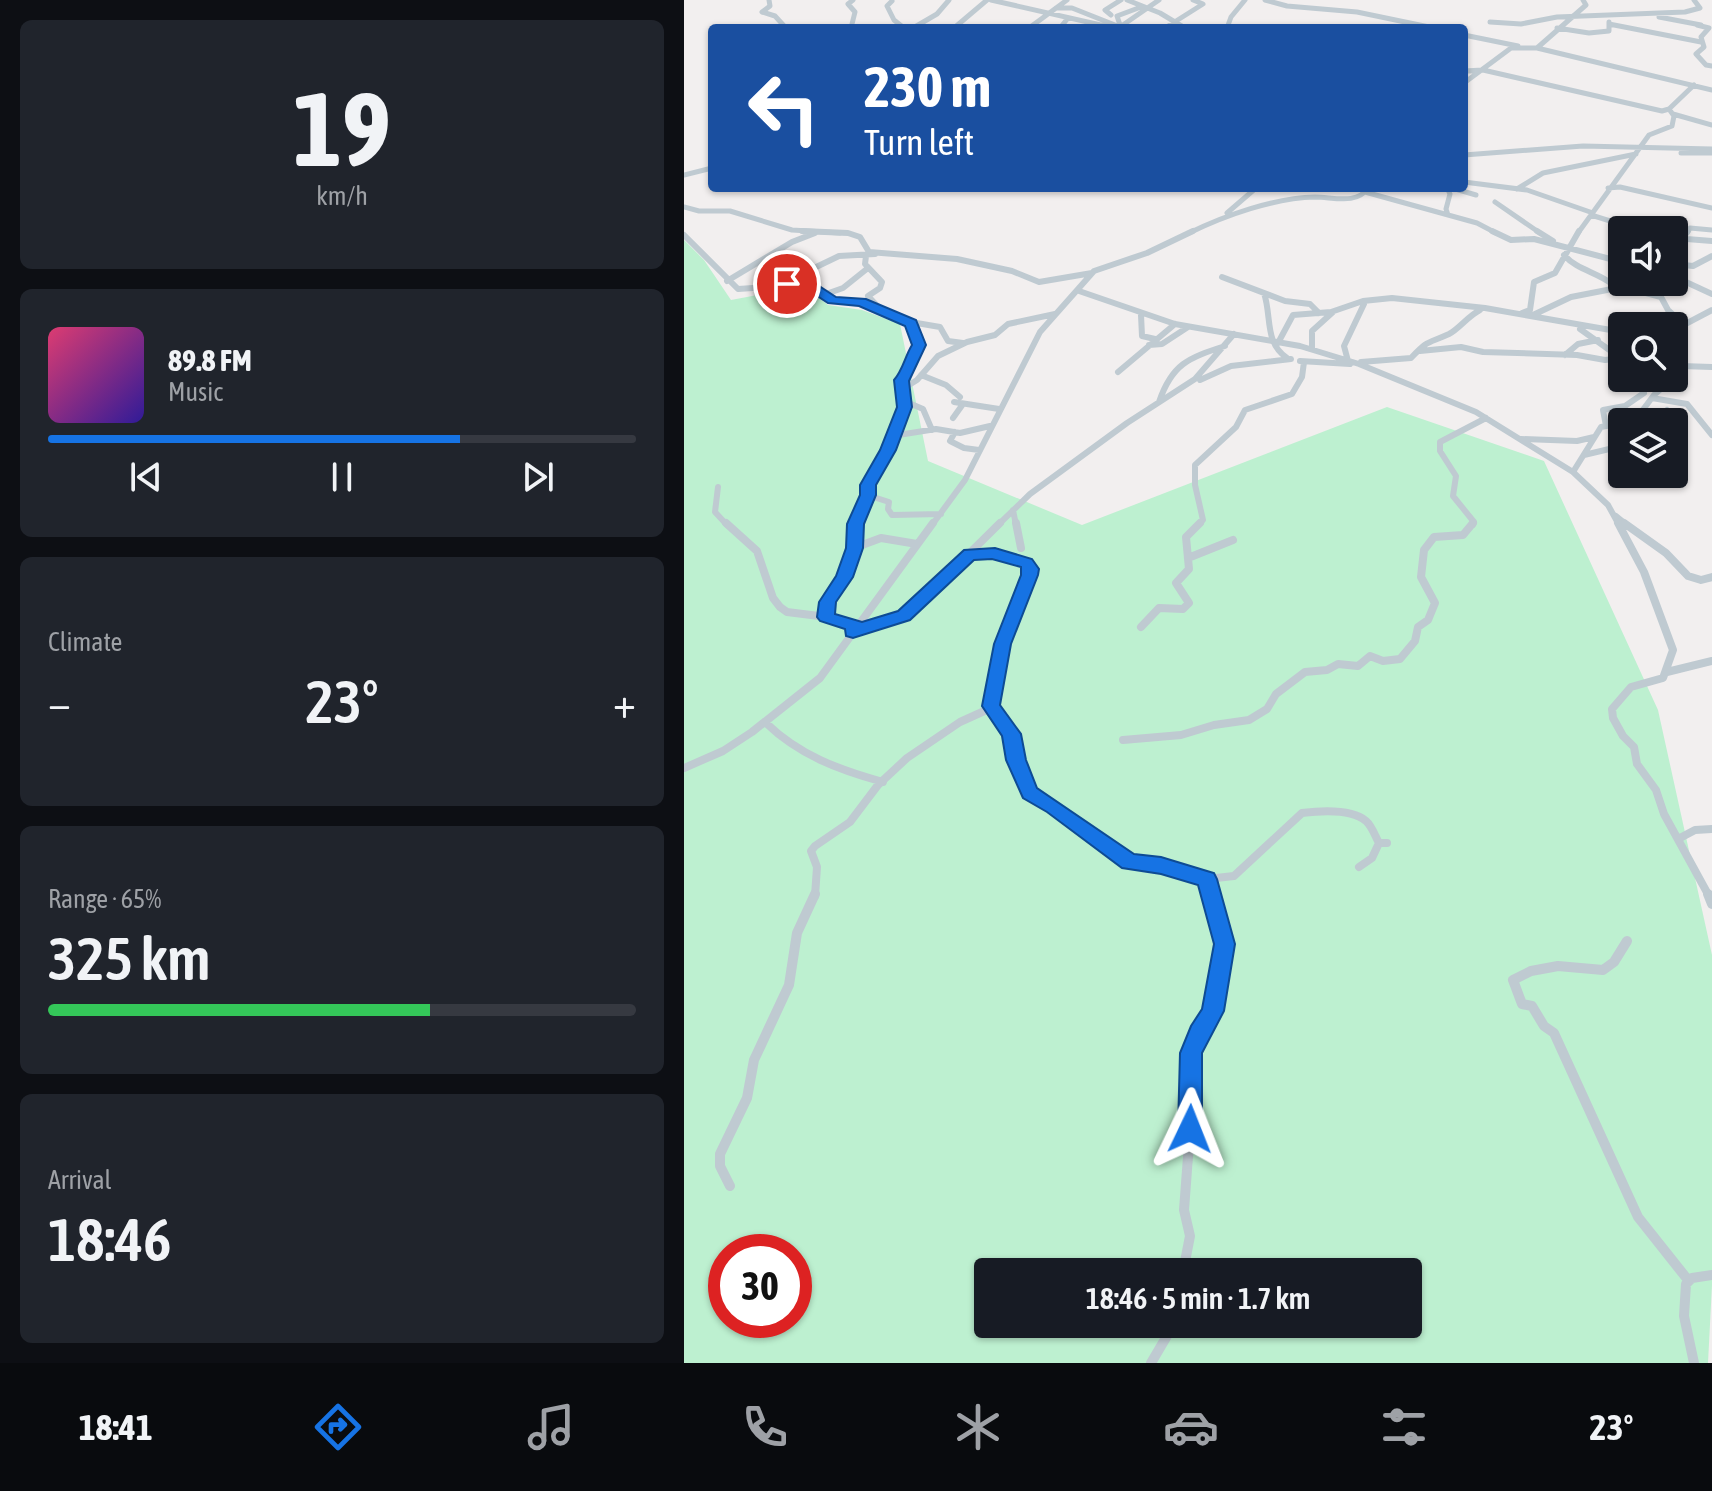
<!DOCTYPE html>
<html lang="en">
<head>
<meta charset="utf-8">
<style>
  body { margin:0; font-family:"Asap Condensed",sans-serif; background:#20242c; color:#f1f3f6; height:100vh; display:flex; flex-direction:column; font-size:30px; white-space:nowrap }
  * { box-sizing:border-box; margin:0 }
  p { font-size:26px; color:#9ea1a6 }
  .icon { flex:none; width:44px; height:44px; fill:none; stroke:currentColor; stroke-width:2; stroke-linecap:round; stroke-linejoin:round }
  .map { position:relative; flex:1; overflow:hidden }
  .side { display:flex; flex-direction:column; gap:20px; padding:20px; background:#0d0f14; width:684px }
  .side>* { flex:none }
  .banner { position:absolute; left:24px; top:24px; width:760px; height:168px; border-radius:8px; box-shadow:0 2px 6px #0004; background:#1a4fa0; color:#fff; overflow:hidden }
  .buttons { position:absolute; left:924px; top:216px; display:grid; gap:16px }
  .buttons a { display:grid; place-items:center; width:80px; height:80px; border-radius:8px; background:#171b24; box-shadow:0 2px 6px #0004; font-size:40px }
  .speed { position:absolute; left:24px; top:1234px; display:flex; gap:16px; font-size:40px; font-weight:700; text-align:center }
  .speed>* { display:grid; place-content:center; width:104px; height:104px; border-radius:50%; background:#171b24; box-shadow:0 2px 6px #0004; line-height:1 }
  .speed .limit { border:12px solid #d22; background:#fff; color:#111 }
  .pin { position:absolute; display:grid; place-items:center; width:68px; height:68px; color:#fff; margin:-34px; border:4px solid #fff; border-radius:50%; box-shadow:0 2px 8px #0007 }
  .me { position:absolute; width:88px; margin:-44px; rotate:2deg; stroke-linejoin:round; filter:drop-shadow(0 0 6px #0008) }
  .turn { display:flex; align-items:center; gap:28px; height:168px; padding:0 24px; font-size:36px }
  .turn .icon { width:104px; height:104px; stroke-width:2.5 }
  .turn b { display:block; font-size:56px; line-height:68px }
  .big { font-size:60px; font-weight:600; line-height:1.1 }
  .side .tile { flex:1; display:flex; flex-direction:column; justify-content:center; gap:12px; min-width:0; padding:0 28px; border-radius:12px; background:#20242c }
  .side .dial { align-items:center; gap:0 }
  .dial b { font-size:104px; line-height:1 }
  .song { display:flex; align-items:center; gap:24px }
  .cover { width:96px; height:96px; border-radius:12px; background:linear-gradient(135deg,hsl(340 70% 55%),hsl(250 70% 35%)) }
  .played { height:8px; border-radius:4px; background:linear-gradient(90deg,#1673e4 70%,#363941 70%) }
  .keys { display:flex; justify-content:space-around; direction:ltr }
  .heat { display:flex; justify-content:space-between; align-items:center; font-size:44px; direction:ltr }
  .charge { height:12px; border-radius:6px; background:linear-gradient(90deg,#34c759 65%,#363941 0) }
  .trip { position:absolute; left:290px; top:1258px; width:448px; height:80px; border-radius:8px; background:#171b24; box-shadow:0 2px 6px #0004; font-weight:600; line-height:80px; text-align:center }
  .tabs { display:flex; height:128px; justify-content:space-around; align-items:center; background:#090b0e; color:#9ea1a6 }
  .tabs .icon { width:56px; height:56px }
  .tabs .selected { color:#1673e4 }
  .tabs b { font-size:36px; color:#f1f3f6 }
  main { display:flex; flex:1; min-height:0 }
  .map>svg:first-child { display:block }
</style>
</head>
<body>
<main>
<section class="side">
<div class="tile dial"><b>19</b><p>km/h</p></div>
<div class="tile">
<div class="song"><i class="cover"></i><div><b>89.8 FM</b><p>Music</p></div></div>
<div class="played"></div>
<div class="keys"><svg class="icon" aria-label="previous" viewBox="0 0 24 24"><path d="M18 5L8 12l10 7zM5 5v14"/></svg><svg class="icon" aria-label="pause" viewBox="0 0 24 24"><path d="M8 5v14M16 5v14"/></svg><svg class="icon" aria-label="next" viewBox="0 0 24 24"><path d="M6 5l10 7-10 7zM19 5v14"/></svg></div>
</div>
<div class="tile"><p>Climate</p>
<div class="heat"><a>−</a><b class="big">23°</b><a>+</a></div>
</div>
<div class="tile"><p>Range · 65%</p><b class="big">325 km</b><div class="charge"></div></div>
<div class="tile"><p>Arrival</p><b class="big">18:46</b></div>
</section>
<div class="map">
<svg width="1028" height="1363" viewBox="0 0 1028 1363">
  <rect width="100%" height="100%" fill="#f2efef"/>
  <!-- green -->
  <path fill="#bdf0d0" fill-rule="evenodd" d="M0 240 20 260 47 300 120 286 144 305 178 310 216 324 244 461 398 525 703 407 860 461 974 710 1028 955V1285L1024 1363H0ZM42 1252H110V1320H42ZM304 1272H724V1324H304Z"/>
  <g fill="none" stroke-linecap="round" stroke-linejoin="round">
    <!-- minor-far3 -->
    <path stroke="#bfcad1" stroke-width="5" d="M85 0 86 6 78 12 91 16 102 28
      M307 0 430 28
      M443 0 476 13 501 28
      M581 0 603 6 673 12 750 28
      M208 1 203 6 210 20 220 28
      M372 8H388L436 27 475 0
      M427 15 421 10 437 0
      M975 17 1017 25
      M806 22 837 24 873 17 1001 12 1016 8 1010 0
      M925 24 1017 42
      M1013 25 1025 28 1017 37 1020 47 1012 54 1022 65 1028 66
      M167 28 171 12 164 4 169 0
      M229 28 253 14 265 0
      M270 28 303 0
      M345 28 383 0
      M376 28 384 18
      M437 28 433 16 457 7
      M481 28 519 4 509 0
      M543 28 547 17 561 0
      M873 28 905 33 925 31V22
      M780 35 834 46
      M853 48 1028 90
      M780 71 799 70 978 111 985 109
      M780 83 827 48H853L902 5 899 0
      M989 114 1028 125
      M997 153H1028
      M780 155 899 146 1028 149
      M0 175 28 168
      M780 182 843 190 909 213
      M763 188 766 194 762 209 764 215
      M768 188 792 195
      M924 188 936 187 1028 208
      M833 189 859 173 952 154
      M681 192 793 223 812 233
      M811 202 856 233
      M0 207 15 211H46L108 230 156 233
      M543 213 572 188
      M907 215 955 230
      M505 233C542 215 590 198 631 197 649 197 673 205 684 188
      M894 233 965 135 988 126 990 116 985 109 1010 85
      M1003 233 1006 228 1028 230"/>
    <!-- minor-far2 -->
    <path stroke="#bfcad1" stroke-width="6" d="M118 231 164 233 176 237 185 252 273 259 328 271 355 282 408 273
      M808 231 827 240 850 239 938 262
      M853 231 869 241
      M0 235 54 289 124 284 149 300 176 302 221 321 256 327 264 341 279 343
      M990 238 1028 241
      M997 240 1004 231
      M182 256 181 264 198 282 196 288 184 296 199 312
      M990 264 1009 266 1028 256
      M538 277 601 301 626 304 635 313
      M43 281 108 242 131 233
      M103 281 155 256 191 254
      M990 281 1002 282 1028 294
      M928 284 977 297 984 310 1000 325
      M395 291 491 324 616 346 675 364 792 412 889 472 924 505 935 525
      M580 293C588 317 580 342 603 358
      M142 294 159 288 184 268
      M838 313 846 310 850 282 871 273 895 231
      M457 315 458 336 471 339
      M849 315 887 297 928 289V284C913 272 893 270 880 255
      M227 323 235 347C227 357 226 372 218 380 225 433 191 451 183 495L205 502 204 509 208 515 257 514
      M896 329 938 359
      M990 330 1028 310
      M594 343 609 315 647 312 679 301 708 298 801 308 938 332
      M465 345 478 344 504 327
      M628 349V331L649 312
      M736 351 777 347 799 352 893 355 921 360 938 358
      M881 355 894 344 914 340
      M616 361 666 364
      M664 361 660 346 680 304
      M677 362 727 358C745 339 743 344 765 334 775 329 784 316 796 310
      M997 366 1028 367
      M434 372 491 324
      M237 375 262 385 276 397
      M516 380 547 366 607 359
      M217 390 233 380 254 356 283 342 311 335 324 324 371 314
      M968 398 1003 404 1028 435
      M220 401 239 409 248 430
      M270 402 315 409
      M475 402C488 364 504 358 541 346
      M269 418 279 404
      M943 422 955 415 970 395 996 372 998 367 990 356
      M971 422 983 410
      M922 426 919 410 941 406 960 393
      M271 432 266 441 280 448 295 450
      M208 436 252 429 276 433 306 426
      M837 439 893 441 910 437
      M900 455 938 446
      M889 472 917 427 938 423
      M34 487 31 512 43 525
      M329 510 332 525
      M932 516 943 525
      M173 525 184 495
      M248 525 281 480 356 332 410 271 463 253 509 231
      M314 525 346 494 443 423 511 379 550 334
      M514 525 519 520 511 485V465L552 427 561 410 608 394 618 377 620 362
      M789 525 790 522 769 496 772 476 756 451V442L802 418"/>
    <!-- minor-far1 -->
    <path stroke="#bfcad1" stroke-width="8" d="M42 523 73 551 89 598 96 607 103 612 151 618 172 627
      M332 523 337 548
      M934 523 960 572 989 650 979 678 947 687 928 709 929 718 939 736 950 747 953 764 972 790 980 814 1025 896
      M940 523 982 553 1004 576 1017 580 1028 577
      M170 548 197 538 233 544
      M286 554C303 553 336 555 347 569L319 642 307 706 325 729 332 760 349 796 370 807 445 862 477 866 522 878 527 896
      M504 558 549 540
      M142 617 144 604 166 561 174 523
      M457 627 475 608 499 609 505 603 492 583 505 569 502 537 516 523
      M169 631 197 625 229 609 316 523
      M983 672 1028 661
      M82 723C115 755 155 770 199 782
      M439 740 497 735 530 725 565 720 583 709 592 694 621 672 643 670 654 664 674 666 686 656 699 661 716 659 731 641 734 627 744 620 751 603 737 577 740 550 750 537 779 535 789 523
      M0 768 39 751 68 732 136 678 249 523
      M994 839 1011 830 1028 829
      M675 867 688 858 695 843
      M523 879 550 876 618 813C635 811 667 808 682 821 688 826 691 836 695 843H703
      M131 896 133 867 127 851 131 846 166 822 194 785 223 758 276 722 307 708"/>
    <!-- minor -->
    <path stroke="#bfcad1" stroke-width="10" d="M1024 894 1028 904
      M943 941 930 962 919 970 874 966 847 971 829 980 838 1004 848 1006 860 1026 870 1033 954 1217 1004 1280
      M46 1186 36 1166V1154L63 1098 70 1060 105 985 113 933 131 894
      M499 1272 506 1236 500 1210 508 1103 505 1065 514 1033 529 1011 541 944 527 894
      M467 1363 490 1324
      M1010 1363 1000 1316 1002 1284 1008 1278 1028 1275"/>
  </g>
  <!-- route -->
  <path fill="#1673e4" stroke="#0e4b94" stroke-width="2" d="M103 280 129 282 152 297 182 299 232 320 242 345 225 381 228 407 212 450 192 485V495L180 524 179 548 169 577 152 602 151 614 178 622 214 611 280 550 311 548 348 559 355 569 354 575 327 644 316 705 337 734 342 760 353 788 450 854 477 857 523 871 530 873 533 879 551 944 540 1011 518 1053V1129L514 1137 506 1140 498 1137 494 1129 496 1053 507 1026 518 1009 530 944 514 885 477 874 438 868 363 812 339 798 322 760 318 736 298 706 310 644 337 575V567L308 559 290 560 226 620 169 638 162 636 161 629 136 621 133 617 135 602 152 576 162 548 163 524 176 495V485L196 450 213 407 210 380C219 370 221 356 228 345L221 326 175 306 144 303 121 288 98 287 96 284Z"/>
</svg>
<div class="buttons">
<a><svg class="icon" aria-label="sound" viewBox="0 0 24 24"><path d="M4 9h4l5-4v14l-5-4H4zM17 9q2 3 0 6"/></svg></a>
<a><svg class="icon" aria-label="search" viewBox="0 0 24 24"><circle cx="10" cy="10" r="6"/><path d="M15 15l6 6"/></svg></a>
<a><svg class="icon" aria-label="layers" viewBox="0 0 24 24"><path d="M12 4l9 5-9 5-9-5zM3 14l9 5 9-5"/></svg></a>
</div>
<div class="speed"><div class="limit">30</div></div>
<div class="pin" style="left:103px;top:284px;background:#d93025"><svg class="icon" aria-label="arrive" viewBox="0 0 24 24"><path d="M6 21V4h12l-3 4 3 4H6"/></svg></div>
<svg class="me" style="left:506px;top:1129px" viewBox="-20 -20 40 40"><path d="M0-17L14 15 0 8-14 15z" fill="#1673e4" stroke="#fff" stroke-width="4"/></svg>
<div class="trip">18:46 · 5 min · 1.7 km</div>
<div class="banner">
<div class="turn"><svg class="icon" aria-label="left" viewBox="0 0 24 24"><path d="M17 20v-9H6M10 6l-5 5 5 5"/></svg><div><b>230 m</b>Turn left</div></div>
</div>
</div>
</main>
<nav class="tabs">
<b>18:41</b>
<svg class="icon selected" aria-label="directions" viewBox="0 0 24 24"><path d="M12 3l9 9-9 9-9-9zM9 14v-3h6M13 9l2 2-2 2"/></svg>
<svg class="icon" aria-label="music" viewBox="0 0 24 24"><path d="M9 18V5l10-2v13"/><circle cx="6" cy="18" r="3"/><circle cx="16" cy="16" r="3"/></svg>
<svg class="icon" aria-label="phone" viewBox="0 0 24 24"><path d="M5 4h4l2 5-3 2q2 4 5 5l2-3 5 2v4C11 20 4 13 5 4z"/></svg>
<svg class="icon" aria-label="climate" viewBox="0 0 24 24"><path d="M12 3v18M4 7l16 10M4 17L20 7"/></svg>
<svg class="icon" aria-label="car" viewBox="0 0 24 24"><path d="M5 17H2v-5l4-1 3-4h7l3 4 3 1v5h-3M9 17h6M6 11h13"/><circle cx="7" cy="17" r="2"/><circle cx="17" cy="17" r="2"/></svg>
<svg class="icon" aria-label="filters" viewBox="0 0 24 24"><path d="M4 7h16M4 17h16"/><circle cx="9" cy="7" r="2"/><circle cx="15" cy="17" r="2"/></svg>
<b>23°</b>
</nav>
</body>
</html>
